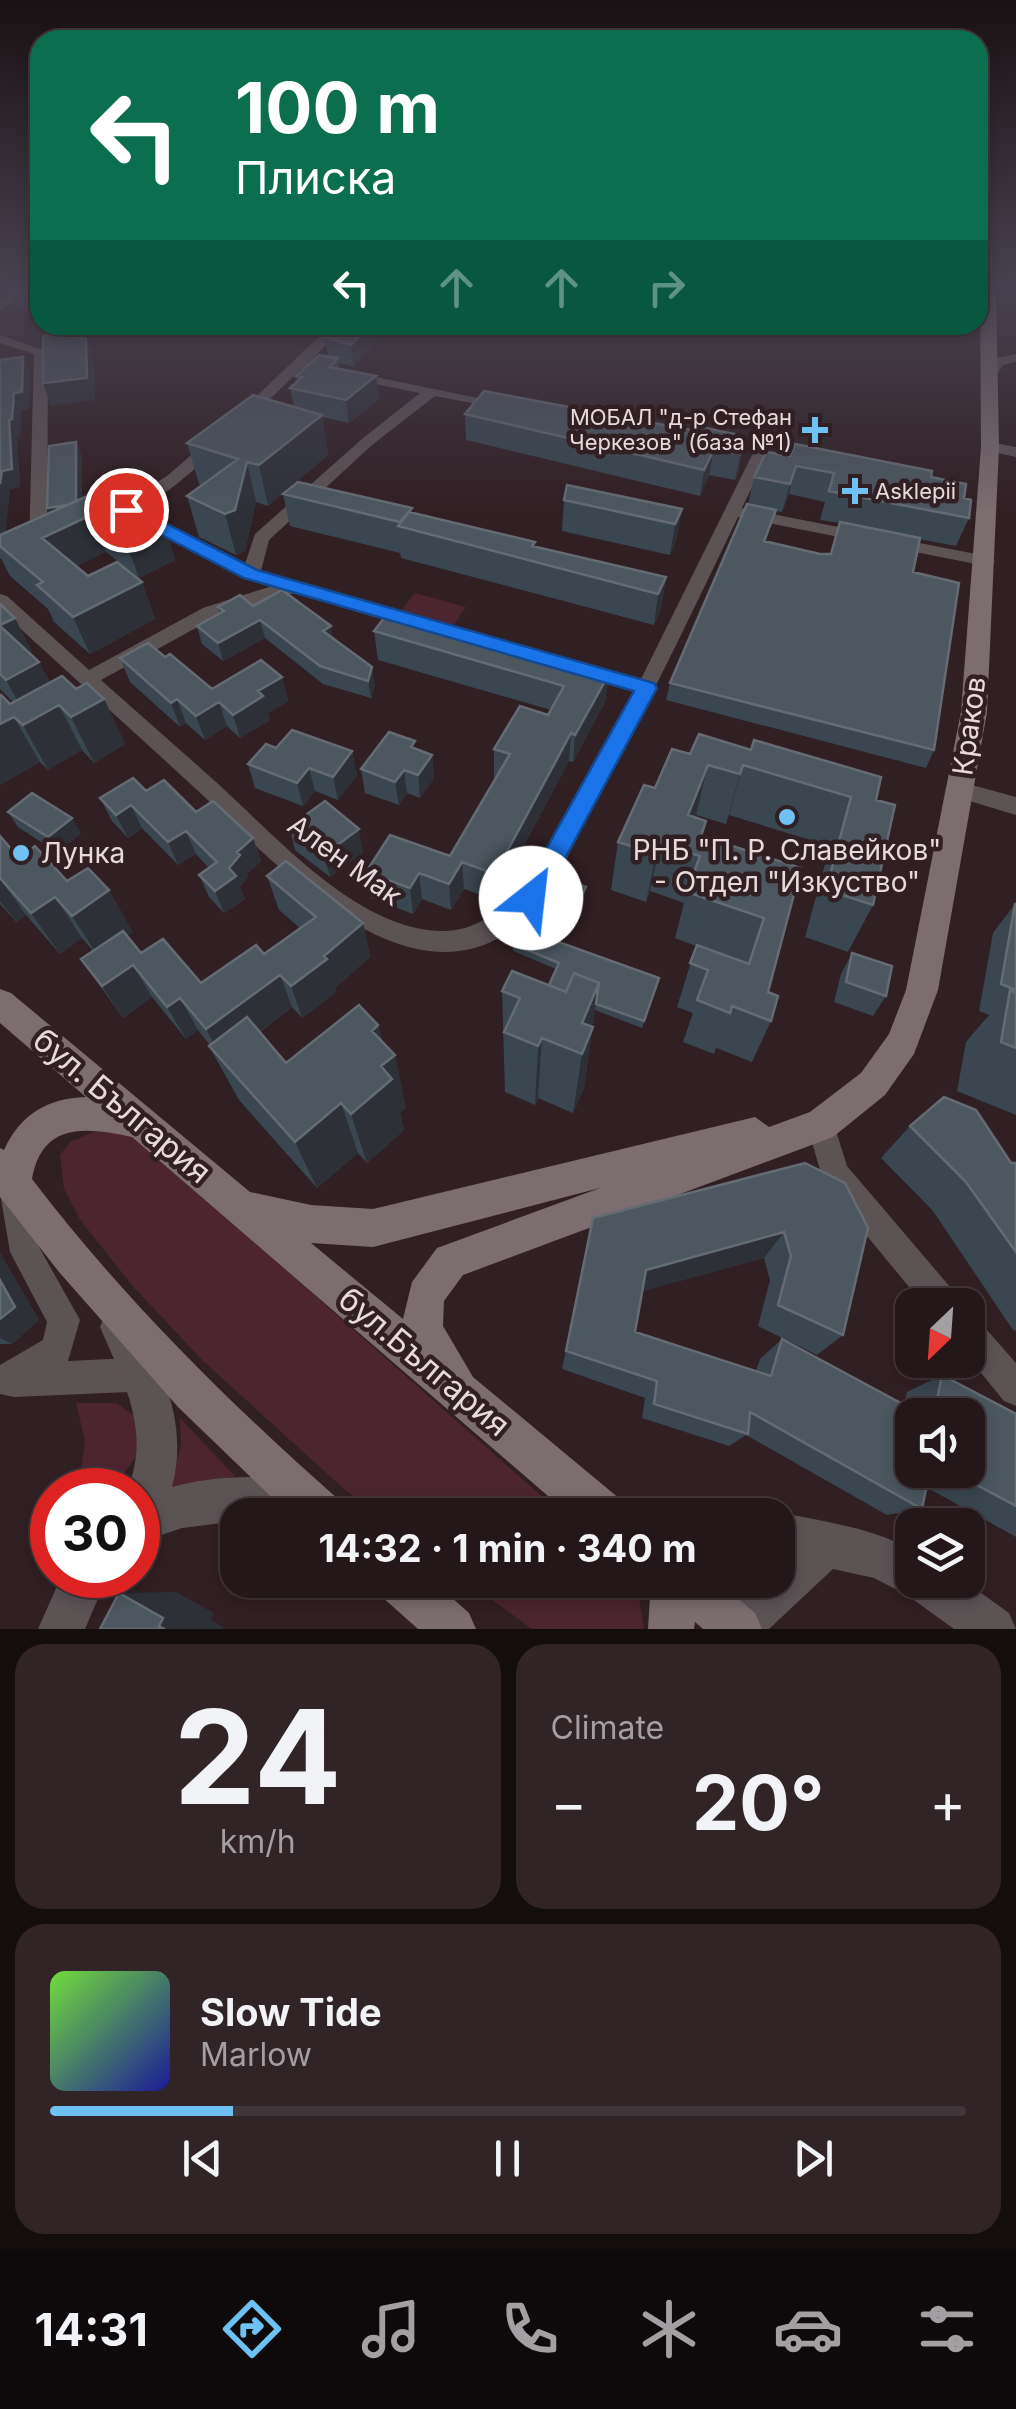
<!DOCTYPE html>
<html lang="en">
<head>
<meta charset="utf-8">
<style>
  body { margin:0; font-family:Inter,sans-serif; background:#302427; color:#f1f3f6; height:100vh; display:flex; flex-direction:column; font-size:38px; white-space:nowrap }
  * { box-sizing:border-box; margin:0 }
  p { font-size:32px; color:#a39fa2 }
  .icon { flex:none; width:55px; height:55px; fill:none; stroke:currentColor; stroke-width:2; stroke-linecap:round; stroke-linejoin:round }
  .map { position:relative; height:1629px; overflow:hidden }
  .sheet { display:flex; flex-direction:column; gap:15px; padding:15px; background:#140d0e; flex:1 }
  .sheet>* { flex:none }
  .hud { position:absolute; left:30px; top:30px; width:958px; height:305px; border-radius:30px; box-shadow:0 5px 15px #0003,0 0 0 2px #413639; background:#0b6e4f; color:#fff; overflow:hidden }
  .needle { width:65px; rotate:205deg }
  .tools { position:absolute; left:895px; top:1288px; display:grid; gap:20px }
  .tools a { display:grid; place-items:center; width:90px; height:90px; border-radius:20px; background:#24171a; box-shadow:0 5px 15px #0003,0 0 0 2px #413639; font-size:50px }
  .speed { position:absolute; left:30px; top:1468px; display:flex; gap:20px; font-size:50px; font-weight:700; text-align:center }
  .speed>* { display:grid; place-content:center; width:130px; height:130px; border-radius:50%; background:#24171a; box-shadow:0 5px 15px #0003,0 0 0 2px #413639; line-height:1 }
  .speed .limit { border:15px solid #d22; background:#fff; color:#111 }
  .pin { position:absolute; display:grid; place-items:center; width:85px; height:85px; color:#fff; margin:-42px; border:5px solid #fff; border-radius:50%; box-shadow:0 2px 10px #0007 }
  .me { position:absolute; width:110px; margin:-55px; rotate:29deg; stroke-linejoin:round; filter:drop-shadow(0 0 8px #0008) }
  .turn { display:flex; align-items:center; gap:35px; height:210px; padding:0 40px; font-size:45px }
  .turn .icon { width:130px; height:130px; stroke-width:2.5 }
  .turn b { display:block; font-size:70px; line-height:85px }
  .lanes { display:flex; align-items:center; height:95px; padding:0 40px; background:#0003; justify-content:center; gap:50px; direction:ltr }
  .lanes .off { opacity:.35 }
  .big { font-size:75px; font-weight:700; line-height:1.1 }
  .sheet .card { flex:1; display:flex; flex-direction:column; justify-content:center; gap:15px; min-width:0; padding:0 35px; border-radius:30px; background:#302427 }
  .sheet .dial { align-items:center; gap:0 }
  .dial b { font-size:130px; line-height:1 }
  .song { display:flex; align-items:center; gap:30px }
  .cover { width:120px; height:120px; border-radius:15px; background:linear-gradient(135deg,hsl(100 70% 55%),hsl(240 70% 35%)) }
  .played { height:10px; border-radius:5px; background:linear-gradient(90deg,#6ec2f3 20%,#413639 20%) }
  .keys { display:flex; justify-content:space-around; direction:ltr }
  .heat { display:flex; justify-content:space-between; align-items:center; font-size:55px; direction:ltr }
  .sheet .tiles { flex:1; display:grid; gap:15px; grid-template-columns:1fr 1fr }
  .card:last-child { grid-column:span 2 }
  .trip { position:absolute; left:220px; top:1498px; width:575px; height:100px; border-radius:30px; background:#24171a; box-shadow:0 5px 15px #0003,0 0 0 2px #413639; font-weight:700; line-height:100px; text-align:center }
  .dock { display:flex; height:160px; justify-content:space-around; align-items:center; background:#0e090a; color:#a39fa2 }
  .dock .icon { width:70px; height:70px }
  .dock .current { color:#6ec2f3 }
  .dock b { font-size:45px; color:#f1f3f6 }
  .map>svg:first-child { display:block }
</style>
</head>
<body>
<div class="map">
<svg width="1016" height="1629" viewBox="0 0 1016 1629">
  <rect width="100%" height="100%" fill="#301f23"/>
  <!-- green -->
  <path fill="#4c2530" d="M414 593H415L466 607 454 625 402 610Z
    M98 1130 133 1135 231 1216 322 1302 563 1515H378L344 1489 202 1360 131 1284 81 1221 64 1189 60 1155 70 1142Z
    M76 1403H116L139 1419 137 1455 112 1490H78L85 1441Z
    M180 1418 235 1476 166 1497 181 1446Z
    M465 1580H636L644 1629H532Z"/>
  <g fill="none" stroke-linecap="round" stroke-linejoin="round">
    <!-- minor -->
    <path fill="#5c5355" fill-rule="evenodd" d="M24 285H38L0 311V301Z
      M331 325H346L308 363 511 405 504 409 435 396 372 445 269 540 261 571 422 619V627H408L294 593 216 617 101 680C139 714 178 748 216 782 275 835 357 930 442 931 475 932 499 911 522 891L635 692 574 675 571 670 581 663 641 679 754 451 768 454 742 508 986 556 995 561 986 566 738 517C690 617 642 717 588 815 574 842 557 885 537 907 423 1032 278 865 196 789 131 729 65 670 0 610V594L7 596 89 670 203 608 272 586 245 578 130 516 132 512H144L245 564 255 534 362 439 420 393 301 369 248 420H238V414Z
      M0 335 48 352 47 547 38 552 29 547 34 354 0 343Z
      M1016 354V362L1003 365 995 377 983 374 993 359Z
      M210 439 223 442C204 463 138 521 111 518V510L167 476Z
      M990 442 1016 447V457L985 450 982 447Z
      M961 782 1016 797V815L953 796 950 790 953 784Z
      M821 1111 831 1115 847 1166 956 1294 961 1305H924L824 1184 807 1125 811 1115Z
      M14 1180 25 1184 39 1247 80 1320 68 1361 152 1357 164 1362 169 1374 164 1386 152 1391 14 1397 0 1394V1365L43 1340 47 1322 10 1252 0 1193 3 1184Z
      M968 1316 979 1321 1016 1363V1406L1004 1401 968 1357Z"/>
    <!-- tertiary -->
    <path fill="#5c5355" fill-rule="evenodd" d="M120 1307 134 1313C162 1370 189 1423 172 1487 220 1474 282 1472 327 1491L334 1506 330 1515H238V1521L182 1528 138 1543V1490H127C152 1431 123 1381 100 1327L106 1313Z
      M778 1512C824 1522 871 1527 912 1550V1580H963L1009 1613 1016 1629H954L907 1595 874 1578 833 1569 769 1629H715L721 1611 754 1580H778V1515H770Z
      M62 1575H108L85 1629H38Z"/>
    <!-- secondary -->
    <path fill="#7b6d70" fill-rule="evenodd" d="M980 285H996L999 447 987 712 938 990 914 1054 885 1095 833 1137 463 1275 444 1301 443 1326 473 1377 620 1499 626 1515H570L132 1137C86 1127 42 1122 32 1179 122 1297 227 1401 338 1499L344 1515H290L178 1407 59 1272 0 1197V1148L4 1150C20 1115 47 1098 86 1097L0 1023V989L11 993 250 1192 311 1205 373 1209 755 1117 769 1127 810 1112 861 1073 889 1034 906 990 961 712 981 447ZM600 1188 437 1248 412 1282 403 1319 311 1243 373 1247Z
      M374 1580H432L469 1613 476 1629H418L381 1596Z
      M651 1580H716L755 1613 762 1629H703L695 1622 694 1629H648Z"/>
  </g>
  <!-- wall -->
  <path fill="#3a4750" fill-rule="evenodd" d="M40 285V314L21 309 14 292Z
    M785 325H815L813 330Z
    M382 335 354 367 339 363V368L376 376 379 399 349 423 322 417 328 455 268 506 256 502 245 551 236 555 199 537 187 496 202 485 199 484 187 443 294 407 290 388 297 382 296 376 328 356 325 337Z
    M23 357 30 374 29 409 21 410 20 437 17 438 20 487 10 489 5 533 49 513 47 508 76 442 82 458V498L163 523 175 560 139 578 106 552 76 566 88 576 142 582 155 619 90 654 54 622 48 609 10 576 1 558 0 559V360Z
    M465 414 743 448 738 474 735 480 709 475 700 496 466 440Z
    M790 456 931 477 964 498 969 518 956 546 919 539 913 572 934 750 926 768 666 700 670 683 748 505 754 477ZM789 494 825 502 820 520 840 523 831 554H820L766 541 775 511 782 512Z
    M283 494 412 508V513L535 542V546L666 577 661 609 654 625 401 558 400 553 290 526Z
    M564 500 682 509 676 541 670 555 562 531Z
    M0 604 32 651 29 652 39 662 50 683 76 689 104 699 125 744 94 763 82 750 48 770 40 762 0 785 10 704 13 702 0 689Z
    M253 606 333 638 375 685 371 698 323 684 265 638 223 661 202 644 197 626 220 614 218 607Z
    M374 631 609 674 605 702 573 762 569 761 495 900 464 889 451 910 422 899 413 914 371 898 366 872 450 856 497 778 494 777V749L548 715 551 710 378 660Z
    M165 657 212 689 282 677 288 701 268 713 270 720 240 738 227 726 205 740 186 723 180 727 130 682 120 658Z
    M699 734 876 800 873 905 848 952 805 937 830 846 729 815 726 824 696 815 695 817 702 836 801 868 768 992 771 1021 752 1062 716 1048 714 1054 683 1042 693 1013 677 1007 696 946 675 938 684 903 650 891 646 902 611 890 618 842 655 788 690 754Z
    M276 748 352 751 357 775 338 800 315 791 303 806 255 788 248 764Z
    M416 749 432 755 434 778 420 798 407 793 399 805 365 793 361 769Z
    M146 791 196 812 253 838 261 861 247 874 248 877 240 887 245 899 224 913 209 897 199 875 209 868 196 854 178 865 142 828 128 838 112 821 100 798Z
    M8 812 81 833 58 853 18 827Z
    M289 827 363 852 330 877 295 850Z
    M0 836 18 857 67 881 133 932 127 936 141 953 201 983 264 954 300 928 279 910 267 876 363 923 370 957 335 988 336 992 302 1018 292 1007 260 1032 286 1063 378 1025 382 1041 406 1107 400 1113 404 1130 367 1163 358 1153 317 1188 239 1100 209 1046 210 1045 198 1030 186 1039 152 997 123 1018 81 959 93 951 82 938 60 954 26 915 16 922 0 904Z
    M585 894 571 922 555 941 658 985 642 1028 595 1010 584 1088 573 1113 538 1098 535 1105 505 1092 502 991 549 985 556 969 513 951V944Z
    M1015 904H1016V1115L957 1091 966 1042 989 1015 979 1011 993 933Z
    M852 953 886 996 873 1016 834 1002 841 974Z
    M910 1126 1011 1163H1016V1331L1013 1330 933 1211 881 1158Z
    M805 1163 843 1335 817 1355 758 1326 770 1280 764 1258 642 1291 635 1332 756 1371 760 1359 782 1339 904 1405 907 1392 942 1375 1016 1414V1537L926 1487 922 1509 887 1515 746 1435 729 1446 642 1418 645 1398 562 1369 593 1218ZM912 1415H968V1470H912Z
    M0 1253 39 1320 12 1344H0Z"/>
  <!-- shaded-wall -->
  <path fill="#2e3038" d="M369 325H381L382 335 354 367 351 345Z
    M86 339 94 362 95 400 51 406 43 383Z
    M23 357 30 374 29 409 21 410 20 437 17 438 20 487 10 489 4 549 0 546V484L9 420Z
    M376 376 379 399 349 423 346 400Z
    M322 415 328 455 268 506 259 465Z
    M76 442 82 458V520L54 525 47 508Z
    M743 448 738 474 735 480 740 454Z
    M714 449 709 475 700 496 704 470Z
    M247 462 256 502 245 551 236 555 225 514Z
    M796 466 789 494 782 512 790 484Z
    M682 509 676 541 670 555 675 524Z
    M91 515 106 552 58 575 42 538Z
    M163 523 175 560 139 578 126 542Z
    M666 577 661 609 654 625 658 594Z
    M142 582 155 619 90 654 73 617Z
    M15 618 32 651 17 658 0 626Z
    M260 620 265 638 223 661 218 643Z
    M331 626 334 644 323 631Z
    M39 662 56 695 24 713 6 680Z
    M372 667 375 685 371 698 368 681Z
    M609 674 605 702 573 762 575 735Z
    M282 677 288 701 268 713 270 720 240 738 233 715 258 691Z
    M104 699 125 744 94 763 71 717Z
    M177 699 186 723 180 727 171 703Z
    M219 702 227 726 205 740 196 716Z
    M59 705 82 750 48 770 23 725Z
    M14 717 40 762 0 785V724Z
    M571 733 569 761 495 900V874Z
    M352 751 357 775 338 800 333 777Z
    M432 755 434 778 420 798 418 775Z
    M708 765 696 815 682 851 688 815Z
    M743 765 729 815 726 824 740 774Z
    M309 768 315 791 303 806 297 783Z
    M404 770 407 793 399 805 395 782Z
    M131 805 142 828 128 838 116 815Z
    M72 818 81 833 58 853 48 837Z
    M359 829 363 852 330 877 324 855Z
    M186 831 196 854 178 865 168 842Z
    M253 838 261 861 247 874 248 877 240 887 245 899 224 913 215 891 237 852Z
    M660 844 650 891 646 902 656 854Z
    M462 862 464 889 451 910 449 884Z
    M419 873 422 899 413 914 410 888Z
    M0 879 26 915 16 922 0 901Z
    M586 887 585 894 571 922 550 946V939Z
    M109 890 133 932 98 956 72 916Z
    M55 897 82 938 60 954 31 913Z
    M363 923 370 957 335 988 336 992 302 1018 291 986Z
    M133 965 152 997 123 1018 102 986Z
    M280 975 292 1007 222 1060 206 1029Z
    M599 983 584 1088 573 1113 582 1054V1023Z
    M180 998 198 1030 186 1039 167 1007Z
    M378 1025 386 1062 395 1055 406 1107 400 1113 404 1130 367 1163 351 1114 372 1031Z
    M542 1038 538 1098 535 1105 538 1046Z
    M341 1103 358 1153 317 1188 295 1142Z
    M784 1232 764 1258 636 1293 646 1270Z
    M0 1253 39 1320 12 1344 0 1338Z
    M176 1592 214 1613 211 1619 225 1629H164L119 1593Z"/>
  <!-- building -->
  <path fill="#4c5760" stroke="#646b73" stroke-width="2.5" d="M24 285H40V298L14 292Z
    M337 325H369L351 345 325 337Z
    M52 331 86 339 87 378 43 383V337Z
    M319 355 338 358 330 367 376 376 346 400 290 388 302 377 296 376Z
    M23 357 22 392 14 393 12 419 9 420 12 469 2 471 0 484V360Z
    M484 391 696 431 706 428 735 434 743 448 740 454 714 449 704 470 465 414Z
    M253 395 322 415 259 465 247 462 235 510 225 514 187 496 238 459 187 443Z
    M76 442V501L68 505 47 508 49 446Z
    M795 444 932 471 931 477 966 484 964 498 971 500 969 518 829 491 834 473 796 466 790 484 754 477 766 452 790 456Z
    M298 482 412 508 400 522 283 494Z
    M567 485 682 509 675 524 564 500Z
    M110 486 163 523 126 542 91 515 42 538 88 576 117 562 142 582 73 617 37 585 43 582 0 546V535Z
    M747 504 776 510 764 541 820 554H831L840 522 920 538 913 572 959 583 934 750 670 683Z
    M409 512 535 542 532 546 666 577 658 594 398 526Z
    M282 590 331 626 323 631 372 667 368 681 320 666 260 620 218 643 197 626 224 611 218 607 240 595 253 606Z
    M0 604 15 618 0 625Z
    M388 613 609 674 575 735 571 733 495 874 462 862 449 884 419 873 410 888 366 872 390 835 450 856 510 754 494 749 520 706 548 715 564 686 374 631Z
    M0 626 39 662 6 680 0 674Z
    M148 643 165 657 170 654 212 689 261 660 282 677 258 691 263 696 233 715 219 702 196 716 177 699 171 703 120 658Z
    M62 676 76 689 87 683 104 699 71 717 59 705 23 725 14 717 0 724V696L1 695 10 704Z
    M292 730 352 751 333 777 309 768 297 783 248 764 266 744 276 748Z
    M389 732 415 741 411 747 432 755 418 775 404 770 395 782 361 769Z
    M699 734 751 750 754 740 881 777 876 800 895 805 873 905 826 890 851 797 743 765 740 774 708 765 688 815 706 821 701 836 801 868 768 992 778 996 771 1021 732 1006 730 1013 697 1000 708 970 690 963 697 945 749 964 764 918 687 892 700 856 660 844 656 854 618 842 644 785 655 788 672 749 690 754Z
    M133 778 146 791 164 780 196 812 213 801 253 838 237 852 240 855 229 868 236 876 215 891 199 875 217 862 186 831 168 842 131 805 116 815 100 798Z
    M32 793 72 818 48 837 8 812Z
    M325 801 359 829 324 855 289 827Z
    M0 836 18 857 35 846 67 881 88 868 109 890 72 916 55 897 31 913 0 878Z
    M286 861 363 923 324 956 327 959 291 986 280 975 206 1029 180 998 167 1007 133 965 102 986 81 959 123 931 141 953 163 939 201 983 256 945 264 954 316 917 267 876Z
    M563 878 586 887 572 915 550 939 659 978 644 1021 596 1004 599 983 574 973 566 992 549 985 559 963 513 944 548 905Z
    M1015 904H1016V990L1001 984Z
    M852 953 892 966 886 996 846 982Z
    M512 971 566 992 574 973 599 983 582 1023 593 1027 582 1054 542 1038 538 1046 504 1032 520 998 502 991Z
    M1010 990 1016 993V1048L1001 1042Z
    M359 1005 378 1025 372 1031 395 1055 381 1066 392 1079 351 1114 341 1103 295 1142 209 1046 247 1017 286 1063Z
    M944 1097 976 1110 1011 1163H1016V1252L966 1182 910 1126Z
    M805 1163 845 1183 868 1228 843 1335 778 1305 791 1256 784 1232 646 1270 635 1332 771 1376 782 1339 923 1415H912V1470H930L922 1509 750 1412 748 1434 654 1404 657 1381 566 1351 593 1218Z
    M0 1280 15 1307 0 1319Z
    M942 1375 1016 1414V1506L949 1470H968V1415H934Z
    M119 1593 163 1618 159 1626 164 1629H100Z"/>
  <!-- sky -->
  <linearGradient id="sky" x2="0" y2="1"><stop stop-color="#1a1113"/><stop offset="0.56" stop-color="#484250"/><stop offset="1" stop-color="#484250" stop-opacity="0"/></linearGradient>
  <rect width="1016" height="513" fill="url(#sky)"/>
  <!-- route -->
  <path fill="#1a73e8" stroke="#114b97" stroke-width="2.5" d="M120 506H132L257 570 654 683 657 688 540 905H523L519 898 634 691 244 578 120 513Z"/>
  <!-- markers -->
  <g fill="#6ec2f3" stroke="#301f23" stroke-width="4">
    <path d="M810 415h10v10h10v10h-10v10h-10v-10h-10v-10h10z"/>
    <path d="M850 476h10v10h10v10h-10v10h-10v-10h-10v-10h10z"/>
    <circle cx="787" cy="817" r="10"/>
    <circle cx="21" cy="853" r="10"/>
  </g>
  <g text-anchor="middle" stroke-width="9" stroke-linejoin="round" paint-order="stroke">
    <!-- far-poi labels -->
    <g font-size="22" fill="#e6dadc" stroke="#301f23" text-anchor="end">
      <text x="792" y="425">МОБАЛ "д-р Стефан<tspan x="792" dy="25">Черкезов" (база №1)</tspan></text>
      <text x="875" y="499" text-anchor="start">Asklepii</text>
    </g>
    <!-- street labels -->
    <g font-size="28" fill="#e6dadc" stroke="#301f23">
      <text transform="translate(969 726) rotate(-82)" y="10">Краков</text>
      <text transform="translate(345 860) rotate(36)" y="10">Ален Мак</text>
    </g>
    <!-- poi labels -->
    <g font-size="28" fill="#e6dadc" stroke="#301f23">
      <text x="787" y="860">РНБ "П. Р. Славейков"<tspan x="787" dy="32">- Отдел "Изкуство"</tspan></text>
      <text x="41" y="863" text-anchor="start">Лунка</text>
    </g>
    <!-- near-street labels -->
    <g font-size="32" fill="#e6dadc" stroke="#301f23">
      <text transform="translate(122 1106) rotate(40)" y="11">бул. България</text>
      <text transform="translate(424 1362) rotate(40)" y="11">бул.България</text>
    </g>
  </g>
</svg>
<div class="tools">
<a><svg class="needle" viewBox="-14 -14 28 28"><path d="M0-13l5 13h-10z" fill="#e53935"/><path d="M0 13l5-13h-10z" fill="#a39fa2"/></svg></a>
<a><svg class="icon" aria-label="sound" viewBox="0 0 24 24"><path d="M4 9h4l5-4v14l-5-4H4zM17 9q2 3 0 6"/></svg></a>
<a><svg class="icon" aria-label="layers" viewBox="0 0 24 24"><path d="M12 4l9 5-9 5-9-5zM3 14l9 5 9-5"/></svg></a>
</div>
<div class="speed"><div class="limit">30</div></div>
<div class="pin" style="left:126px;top:510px;background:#d93025"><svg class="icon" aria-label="arrive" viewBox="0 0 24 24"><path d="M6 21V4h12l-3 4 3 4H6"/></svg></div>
<svg class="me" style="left:531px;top:898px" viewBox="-20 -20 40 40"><circle r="19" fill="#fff"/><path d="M0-13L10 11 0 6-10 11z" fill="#1a73e8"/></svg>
<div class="trip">14:32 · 1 min · 340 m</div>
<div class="hud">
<div class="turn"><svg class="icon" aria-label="left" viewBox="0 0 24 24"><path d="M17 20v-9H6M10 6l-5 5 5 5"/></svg><div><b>100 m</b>Плиска</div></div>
<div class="lanes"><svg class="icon" aria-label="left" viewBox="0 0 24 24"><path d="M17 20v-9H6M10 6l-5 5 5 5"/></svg><svg class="icon off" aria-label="ahead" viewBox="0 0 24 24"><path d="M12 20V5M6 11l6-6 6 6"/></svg><svg class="icon off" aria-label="ahead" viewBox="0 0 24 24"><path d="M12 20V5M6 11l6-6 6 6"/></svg><svg class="icon off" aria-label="right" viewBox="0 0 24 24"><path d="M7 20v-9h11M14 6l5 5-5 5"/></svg></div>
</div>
</div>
<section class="sheet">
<div class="tiles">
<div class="card dial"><b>24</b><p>km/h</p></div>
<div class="card"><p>Climate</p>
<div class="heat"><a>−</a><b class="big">20°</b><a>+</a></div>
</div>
<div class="card">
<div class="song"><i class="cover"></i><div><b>Slow Tide</b><p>Marlow</p></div></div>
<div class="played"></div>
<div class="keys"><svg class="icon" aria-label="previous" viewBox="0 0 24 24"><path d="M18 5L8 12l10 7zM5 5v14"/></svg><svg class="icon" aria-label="pause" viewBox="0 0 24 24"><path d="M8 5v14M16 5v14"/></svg><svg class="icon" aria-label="next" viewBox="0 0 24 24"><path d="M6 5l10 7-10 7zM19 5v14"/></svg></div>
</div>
</div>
</section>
<nav class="dock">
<b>14:31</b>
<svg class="icon current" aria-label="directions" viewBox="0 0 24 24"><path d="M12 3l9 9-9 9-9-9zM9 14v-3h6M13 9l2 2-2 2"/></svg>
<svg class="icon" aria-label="music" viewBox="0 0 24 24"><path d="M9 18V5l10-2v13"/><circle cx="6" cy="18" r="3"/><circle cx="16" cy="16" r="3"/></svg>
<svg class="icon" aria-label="phone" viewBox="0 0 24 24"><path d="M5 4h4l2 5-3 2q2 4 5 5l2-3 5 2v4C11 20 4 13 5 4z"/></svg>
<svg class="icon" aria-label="climate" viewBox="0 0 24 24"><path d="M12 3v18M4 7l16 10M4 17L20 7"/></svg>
<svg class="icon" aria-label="car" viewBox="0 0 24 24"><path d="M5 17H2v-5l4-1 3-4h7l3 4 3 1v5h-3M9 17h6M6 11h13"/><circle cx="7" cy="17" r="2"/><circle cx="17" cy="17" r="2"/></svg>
<svg class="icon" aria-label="filters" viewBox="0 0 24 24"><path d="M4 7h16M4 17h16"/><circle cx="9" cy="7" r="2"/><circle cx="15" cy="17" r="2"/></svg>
</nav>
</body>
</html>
